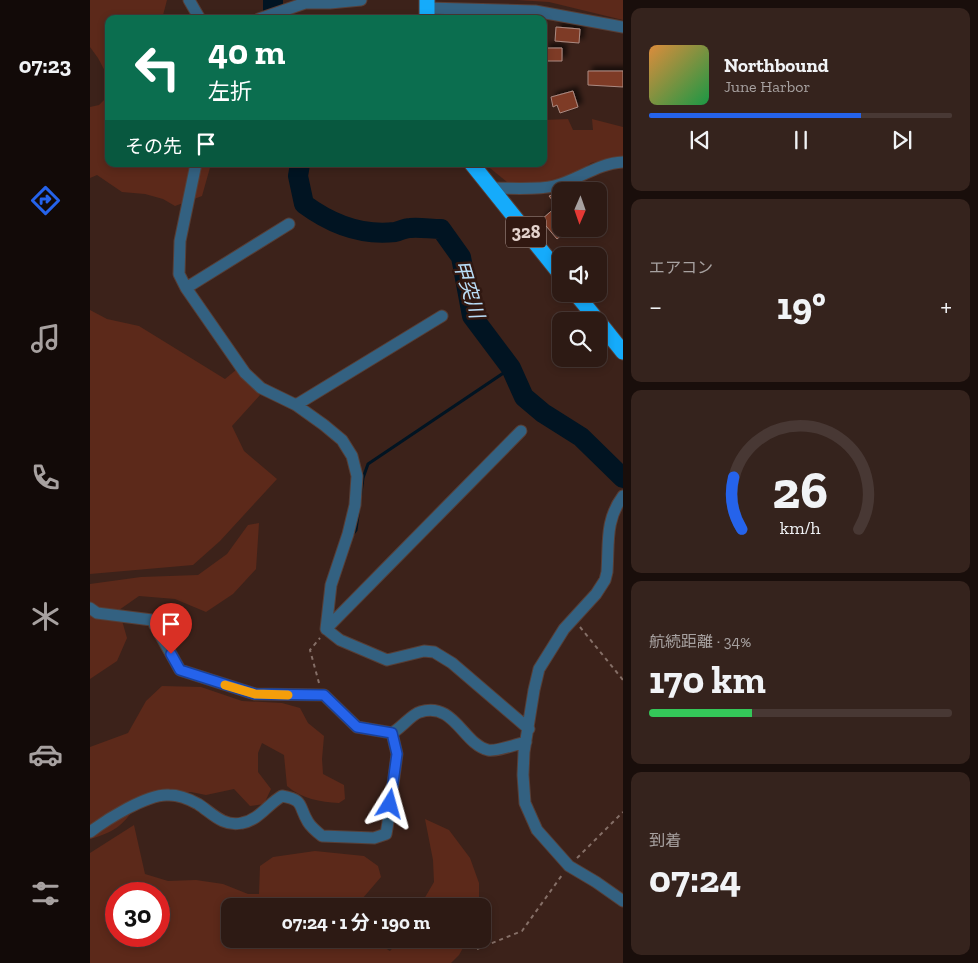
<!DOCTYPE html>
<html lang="ja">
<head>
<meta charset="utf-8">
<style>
  body { margin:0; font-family:"Zilla Slab","Noto Sans JP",serif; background:#35231d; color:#f1f3f6; height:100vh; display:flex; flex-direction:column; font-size:19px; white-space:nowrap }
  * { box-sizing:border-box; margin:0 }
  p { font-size:16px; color:#a7a1a0 }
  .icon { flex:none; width:28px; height:28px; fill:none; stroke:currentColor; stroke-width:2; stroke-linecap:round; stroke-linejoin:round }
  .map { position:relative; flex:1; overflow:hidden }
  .details { display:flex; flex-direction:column; gap:8px; padding:8px; background:#190e0b; width:355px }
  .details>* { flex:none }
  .guide { position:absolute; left:15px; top:15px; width:442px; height:152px; border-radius:10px; box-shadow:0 2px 8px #0003,0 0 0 1px #483834; background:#0b6e4f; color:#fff; overflow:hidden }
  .needle { width:32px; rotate:182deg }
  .fabs { position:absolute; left:462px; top:182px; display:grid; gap:10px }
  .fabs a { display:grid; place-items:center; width:55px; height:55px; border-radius:10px; background:#2d1a14; box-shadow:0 2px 8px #0003,0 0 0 1px #483834; font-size:25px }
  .speed { position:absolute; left:15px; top:882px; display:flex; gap:10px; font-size:25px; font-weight:700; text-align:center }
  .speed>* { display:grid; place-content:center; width:65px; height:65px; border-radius:50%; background:#2d1a14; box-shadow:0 2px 8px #0003,0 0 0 1px #483834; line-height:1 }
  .speed .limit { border:8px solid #d22; background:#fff; color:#111 }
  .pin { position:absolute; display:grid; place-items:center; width:42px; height:42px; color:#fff; margin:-51px -21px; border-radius:50% 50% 50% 0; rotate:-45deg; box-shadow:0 0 5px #0007 }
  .pin .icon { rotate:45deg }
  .me { position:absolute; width:55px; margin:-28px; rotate:8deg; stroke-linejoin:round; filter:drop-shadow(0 0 4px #0008) }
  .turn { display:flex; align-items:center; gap:18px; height:105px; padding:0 20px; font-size:22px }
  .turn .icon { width:65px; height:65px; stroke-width:2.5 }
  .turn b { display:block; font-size:35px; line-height:42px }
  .then { display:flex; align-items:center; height:48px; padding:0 20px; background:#0003; gap:10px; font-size:19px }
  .big { font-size:38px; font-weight:700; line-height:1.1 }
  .details .widget { flex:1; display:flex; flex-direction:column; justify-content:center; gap:8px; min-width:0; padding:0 18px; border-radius:10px; background:#35231d }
  .details .dial { align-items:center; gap:0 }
  .dial svg { height:130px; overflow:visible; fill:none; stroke:#483834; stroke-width:7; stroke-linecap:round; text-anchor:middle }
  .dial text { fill:#f1f3f6; stroke:none }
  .song { display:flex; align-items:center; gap:15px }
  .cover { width:60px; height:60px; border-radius:8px; background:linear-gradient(135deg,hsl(30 70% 55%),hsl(140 70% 35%)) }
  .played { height:5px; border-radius:2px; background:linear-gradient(90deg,#2563eb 70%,#483834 70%) }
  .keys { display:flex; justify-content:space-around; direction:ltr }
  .heat { display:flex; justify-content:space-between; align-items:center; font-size:28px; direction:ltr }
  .charge { height:8px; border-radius:4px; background:linear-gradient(90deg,#34c759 34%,#483834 0) }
  .trip { position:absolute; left:131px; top:898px; width:270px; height:50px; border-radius:10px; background:#2d1a14; box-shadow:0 2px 8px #0003,0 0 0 1px #483834; font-weight:700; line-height:50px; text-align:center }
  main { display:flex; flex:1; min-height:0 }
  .tabs { display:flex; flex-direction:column; width:90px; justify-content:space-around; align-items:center; background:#120a08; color:#a7a1a0 }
  .tabs .icon { width:35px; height:35px }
  .tabs .current { color:#2563eb }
  .tabs b { font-size:22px; color:#f1f3f6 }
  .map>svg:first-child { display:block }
</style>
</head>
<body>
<main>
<nav class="tabs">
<b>07:23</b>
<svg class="icon current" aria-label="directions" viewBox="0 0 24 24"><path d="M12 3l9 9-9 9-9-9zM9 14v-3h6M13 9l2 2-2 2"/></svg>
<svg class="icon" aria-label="music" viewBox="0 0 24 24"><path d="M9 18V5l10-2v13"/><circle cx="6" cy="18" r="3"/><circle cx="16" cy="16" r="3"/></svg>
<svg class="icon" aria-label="phone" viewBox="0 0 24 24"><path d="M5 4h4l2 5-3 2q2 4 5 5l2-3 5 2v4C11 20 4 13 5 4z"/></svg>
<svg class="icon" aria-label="climate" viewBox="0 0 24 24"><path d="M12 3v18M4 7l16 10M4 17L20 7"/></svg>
<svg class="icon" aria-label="car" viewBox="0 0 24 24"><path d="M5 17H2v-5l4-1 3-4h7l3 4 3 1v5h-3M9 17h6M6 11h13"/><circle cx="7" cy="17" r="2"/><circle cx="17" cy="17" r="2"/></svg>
<svg class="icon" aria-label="filters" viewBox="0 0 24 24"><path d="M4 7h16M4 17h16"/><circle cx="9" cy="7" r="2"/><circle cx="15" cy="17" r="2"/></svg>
</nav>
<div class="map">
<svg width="533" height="963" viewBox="0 0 533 963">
  <defs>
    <filter id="shadow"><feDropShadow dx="4.5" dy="-4.5" stdDeviation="2.5" flood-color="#0009"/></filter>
  </defs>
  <rect width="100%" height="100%" fill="#3c221a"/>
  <!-- green -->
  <path fill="#5c291a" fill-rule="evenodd" d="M0 0H77L72 19H19V164H121L112 196 85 206 73 199 55 194 32 192 7 175 0 178V107L9 105 18 96V77L8 58 0 47Z
    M426 0H533V20L459 2Z
    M478 119 483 130H503L502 119 533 127V159L520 158 501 163 483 176 456 184 417 182 395 164H454V120Z
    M0 310 17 319 49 326 135 379 146 370 170 395 142 426 154 451 187 479 130 541 103 565 0 574Z
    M169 523 166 569 143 594 116 612 85 599 49 596 29 610 37 638 27 661 0 679V584L51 577 108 575 137 554 158 525Z
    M72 686 111 687 152 701 192 703 210 708 218 723 234 736 232 759 233 774 254 785 255 799 249 803C230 802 212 799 197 786L194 755 172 743 168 753V772L181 789 174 804 160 806 144 789 116 795 101 792 82 794 49 802C34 824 26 832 0 839V747L38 733 56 701Z
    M335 819 359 830 380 858 389 883V906H330L344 882 343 860Z
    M44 825 55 874 78 881 106 880 133 884 158 894H169L170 866 183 857 225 851 274 856 288 866 291 877 266 906H140V939H280L300 951 311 939H378L369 955 361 963H0V853ZM26 894H69V936H26Z"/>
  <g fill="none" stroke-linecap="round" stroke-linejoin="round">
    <!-- stream -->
    <path stroke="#011422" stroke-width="3" d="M262 535 266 530 273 478 278 464 421 368"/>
    <!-- river -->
    <path stroke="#011422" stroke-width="20" d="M183 0V11L185 19
      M210 164 208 176 214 204C241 224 271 236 305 232 310 231 314 228 320 228 330 227 341 229 351 229L371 257 382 316 421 368 434 397 453 413 491 437 533 478"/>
  </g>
  <!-- building -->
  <path fill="#7e3a26" stroke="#ab8a81" filter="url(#shadow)" d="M466 27 490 29 489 43 465 41Z
    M455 48H472V61H455Z
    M498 71H533V87L498 85Z
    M483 91 488 107 470 113 467 105 463 107 461 97Z
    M467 193 471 197V229H479L467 239 451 220 467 206 459 196Z"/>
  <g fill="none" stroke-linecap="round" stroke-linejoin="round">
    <defs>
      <path id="street" d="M99 0 110 19
        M337 8 445 11 533 27
        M169 19 215 3H240L271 0
        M106 164 90 241 89 274 96 288 155 373 171 388 206 405 234 425 252 440 262 456 267 476 265 505 258 534 241 585 236 629
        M402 188C419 188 448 190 464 186 488 180 508 163 533 162
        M96 288 199 224
        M206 405 352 316
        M533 496C515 520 519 543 517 572L515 580 506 594 474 629 449 669 444 690 434 752 433 775 435 803 447 830 479 866 506 882 533 901
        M0 608 7 613 62 620 90 670 165 694 234 695 267 727 302 733
        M236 629 431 431
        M236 629 250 640 297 660 334 651 344 652 362 663 439 729
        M0 832C16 820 58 793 79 795 88 795 99 799 108 804 122 813 133 827 152 823 169 820 178 804 192 796 215 800 208 806 218 822 221 827 227 832 232 836L284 838 296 834 298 822 307 754 302 733C311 728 322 714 330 712 364 701 373 744 398 750 405 752 427 744 436 742"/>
      <path id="highway" d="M337 0V19
        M382 164 471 275
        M486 294 508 321
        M509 322 533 352"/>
    </defs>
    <!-- street casing -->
    <use href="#street" stroke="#573e36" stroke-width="13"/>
    <!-- highway casing -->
    <use href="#highway" stroke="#573e36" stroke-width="17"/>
    <!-- path -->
    <path stroke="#856f67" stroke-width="2" stroke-dasharray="4 4" stroke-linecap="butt" d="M490 627 533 680
      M229 683 220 650 230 638
      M487 858 533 812
      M387 949 432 931 472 875"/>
    <!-- street -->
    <use href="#street" stroke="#336181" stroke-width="11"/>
    <!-- highway -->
    <use href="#highway" stroke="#15abfb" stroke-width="15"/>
  </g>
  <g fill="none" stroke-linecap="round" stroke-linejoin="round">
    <defs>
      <path id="route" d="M81 654 90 670 165 694 234 695 267 727 302 733 307 754 300 804"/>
    </defs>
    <!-- route casing -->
    <use href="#route" stroke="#184099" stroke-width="12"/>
    <!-- route -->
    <use href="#route" stroke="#2563eb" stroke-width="9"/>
    <!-- slow -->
    <path stroke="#f59e0b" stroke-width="9" d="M135 685 165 694 198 695"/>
  </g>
  <g text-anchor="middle" stroke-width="5" stroke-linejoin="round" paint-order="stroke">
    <!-- shield labels -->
    <rect fill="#311811" stroke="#ae9a94" stroke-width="1" x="416" y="216.5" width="40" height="31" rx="4"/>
    <g font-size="18" font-weight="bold" fill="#e3d2cc">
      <text x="436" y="238">328</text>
    </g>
    <!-- water labels -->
    <g font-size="20" font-style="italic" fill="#b9ddf7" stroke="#311811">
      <text transform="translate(379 289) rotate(73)" y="7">甲突川</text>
    </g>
  </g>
</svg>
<div class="fabs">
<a><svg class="needle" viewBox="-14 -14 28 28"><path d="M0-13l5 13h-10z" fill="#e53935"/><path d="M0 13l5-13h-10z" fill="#a7a1a0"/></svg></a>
<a><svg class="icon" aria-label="sound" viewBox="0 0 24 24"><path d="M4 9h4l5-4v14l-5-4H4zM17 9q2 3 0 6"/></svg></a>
<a><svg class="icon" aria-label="search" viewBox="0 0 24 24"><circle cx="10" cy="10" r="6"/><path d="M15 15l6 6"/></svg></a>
</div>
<div class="speed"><div class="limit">30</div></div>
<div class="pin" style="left:81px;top:654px;background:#d93025"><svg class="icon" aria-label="arrive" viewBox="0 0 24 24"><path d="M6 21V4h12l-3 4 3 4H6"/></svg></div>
<svg class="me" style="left:300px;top:804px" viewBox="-20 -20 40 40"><path d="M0-17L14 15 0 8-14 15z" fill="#2563eb" stroke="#fff" stroke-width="4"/></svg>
<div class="trip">07:24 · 1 分 · 190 m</div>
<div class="guide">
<div class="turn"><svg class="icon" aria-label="left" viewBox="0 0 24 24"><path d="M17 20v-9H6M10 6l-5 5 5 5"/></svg><div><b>40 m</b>左折</div></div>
<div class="then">その先<svg class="icon" aria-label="arrive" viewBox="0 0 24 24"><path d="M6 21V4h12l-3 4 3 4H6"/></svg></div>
</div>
</div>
<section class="details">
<div class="widget">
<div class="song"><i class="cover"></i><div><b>Northbound</b><p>June Harbor</p></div></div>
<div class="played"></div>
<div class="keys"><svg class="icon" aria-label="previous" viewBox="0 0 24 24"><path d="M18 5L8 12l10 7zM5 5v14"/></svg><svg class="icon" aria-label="pause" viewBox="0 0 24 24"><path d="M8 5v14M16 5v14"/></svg><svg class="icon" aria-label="next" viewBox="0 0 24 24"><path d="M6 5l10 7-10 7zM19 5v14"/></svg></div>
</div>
<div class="widget"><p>エアコン</p>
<div class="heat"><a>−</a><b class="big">19°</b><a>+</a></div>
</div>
<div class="widget dial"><svg viewBox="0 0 100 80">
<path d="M14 69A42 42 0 1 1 86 69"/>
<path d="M14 69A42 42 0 0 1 9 37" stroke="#2563eb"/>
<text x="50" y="56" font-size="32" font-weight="700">26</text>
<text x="50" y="72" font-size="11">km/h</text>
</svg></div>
<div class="widget"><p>航続距離 · 34%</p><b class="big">170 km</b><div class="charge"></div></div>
<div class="widget"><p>到着</p><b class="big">07:24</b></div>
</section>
</main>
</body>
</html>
